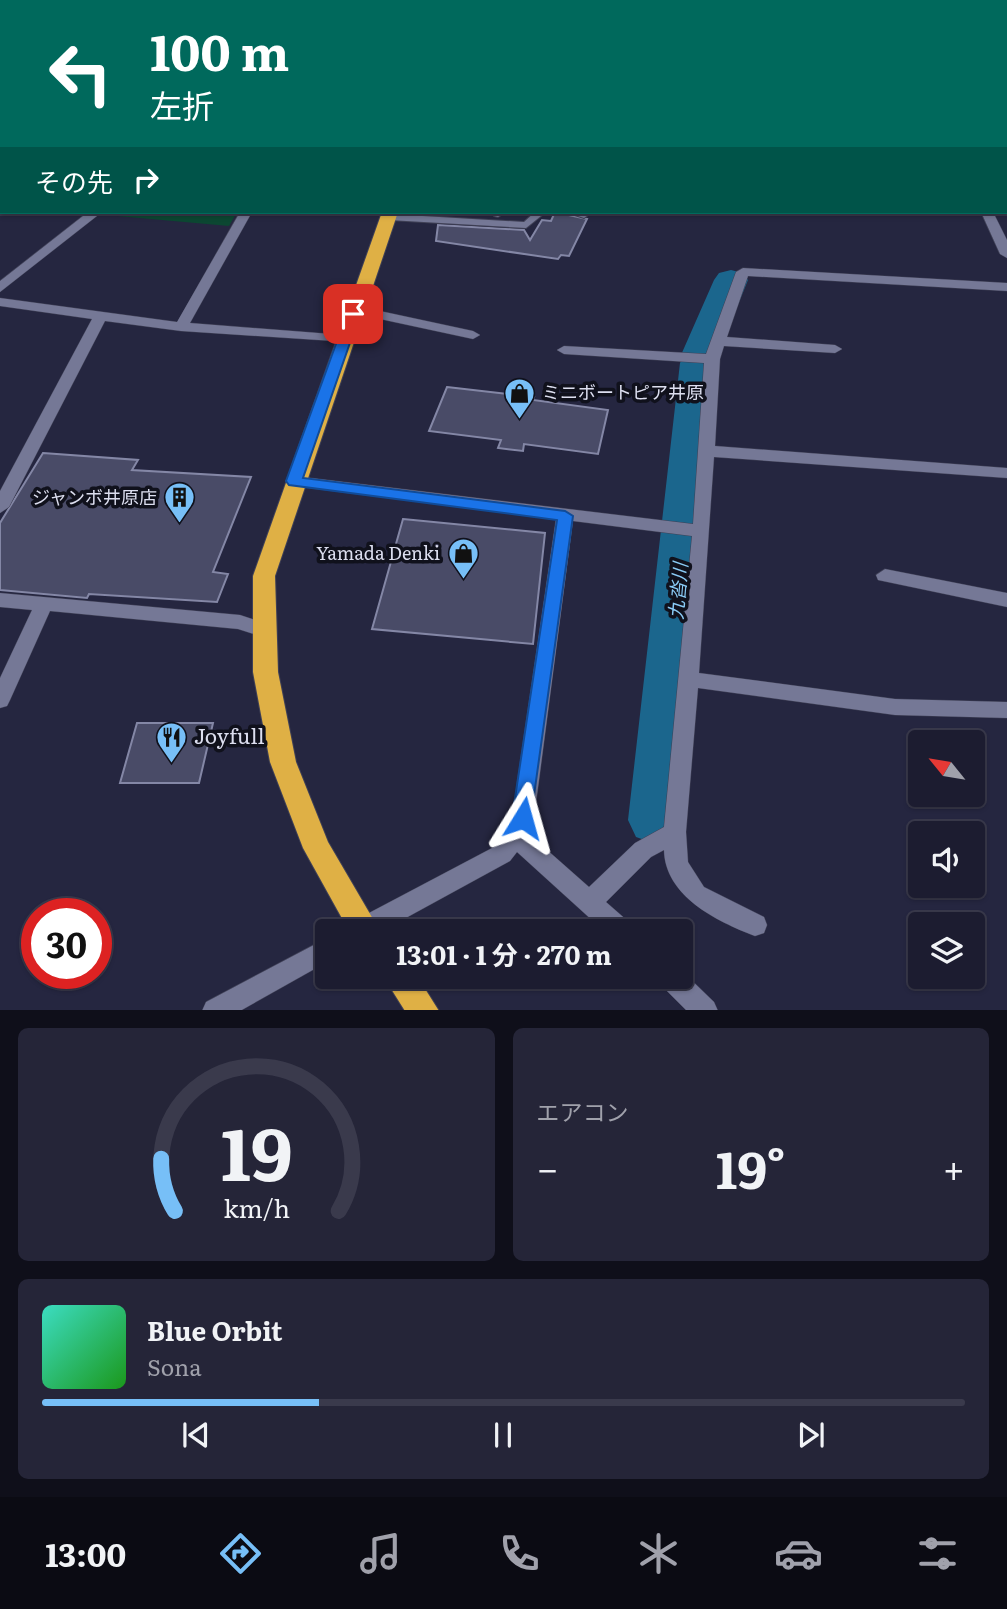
<!DOCTYPE html>
<html lang="ja">
<head>
<meta charset="utf-8">
<style>
  body { margin:0; font-family:Literata,"Noto Sans JP",serif; background:#252538; color:#f1f3f6; height:100vh; display:flex; flex-direction:column; font-size:26px; white-space:nowrap }
  * { box-sizing:border-box; margin:0 }
  p { font-size:23px; color:#a0a1ab }
  .icon { flex:none; width:38px; height:38px; fill:none; stroke:currentColor; stroke-width:2; stroke-linecap:round; stroke-linejoin:round }
  .map { position:relative; height:1010px; overflow:hidden }
  .details { display:flex; flex-direction:column; gap:18px; padding:18px; background:#0f0f1a; flex:1 }
  .details>* { flex:none }
  .banner { position:absolute; left:0px; top:0px; width:1008px; height:214px; box-shadow:0 2px 5px #0004,0 0 0 2px #3a3a4c; background:#00695c; color:#fff; overflow:hidden }
  .needle { width:46px; rotate:300deg }
  .buttons { position:absolute; left:908px; top:730px; display:grid; gap:14px }
  .buttons a { display:grid; place-items:center; width:77px; height:77px; border-radius:7px; background:#1c1c30; box-shadow:0 2px 5px #0004,0 0 0 2px #3a3a4c; font-size:35px }
  .speed { position:absolute; left:21px; top:898px; display:flex; gap:14px; font-size:35px; font-weight:700; text-align:center }
  .speed>* { display:grid; place-content:center; width:91px; height:91px; border-radius:50%; background:#1c1c30; box-shadow:0 2px 5px #0004,0 0 0 2px #3a3a4c; line-height:1 }
  .speed .limit { border:10px solid #d22; background:#fff; color:#111 }
  .pin { position:absolute; display:grid; place-items:center; width:60px; height:60px; color:#fff; margin:-30px; border-radius:14px; box-shadow:0 4px 10px #0006 }
  .me { position:absolute; width:77px; margin:-38px; rotate:8deg; stroke-linejoin:round; filter:drop-shadow(0 0 5px #0008) }
  .turn { display:flex; align-items:center; gap:24px; height:147px; padding:0 35px; font-size:32px }
  .turn .icon { width:91px; height:91px; stroke-width:2.5 }
  .turn b { display:block; font-size:49px; line-height:60px }
  .then { display:flex; align-items:center; height:66px; padding:0 35px; background:#0003; gap:14px; font-size:26px }
  .big { font-size:52px; font-weight:700; line-height:1.1 }
  .details .card { flex:1; display:flex; flex-direction:column; justify-content:center; gap:10px; min-width:0; padding:0 24px; border-radius:10px; background:#252538 }
  .details .dial { align-items:center; gap:0 }
  .dial svg { height:182px; overflow:visible; fill:none; stroke:#3a3a4c; stroke-width:7; stroke-linecap:round; text-anchor:middle }
  .dial text { fill:#f1f3f6; stroke:none }
  .song { display:flex; align-items:center; gap:21px }
  .cover { width:84px; height:84px; border-radius:10px; background:linear-gradient(135deg,hsl(170 70% 55%),hsl(120 70% 35%)) }
  .played { height:7px; border-radius:4px; background:linear-gradient(90deg,#77bff7 30%,#3a3a4c 30%) }
  .keys { display:flex; justify-content:space-around; direction:ltr }
  .heat { display:flex; justify-content:space-between; align-items:center; font-size:38px; direction:ltr }
  .details .tiles { flex:1; display:grid; gap:18px; grid-template-columns:1fr 1fr }
  .card:last-child { grid-column:span 2 }
  .trip { position:absolute; left:315px; top:919px; width:378px; height:70px; border-radius:7px; background:#1c1c30; box-shadow:0 2px 5px #0004,0 0 0 2px #3a3a4c; font-weight:700; line-height:70px; text-align:center }
  .dock { display:flex; height:112px; justify-content:space-around; align-items:center; background:#0b0b13; color:#a0a1ab }
  .dock .icon { width:49px; height:49px }
  .dock .on { color:#77bff7 }
  .dock b { font-size:32px; color:#f1f3f6 }
  .map>svg:first-child { display:block }
</style>
</head>
<body>
<div class="map">
<svg width="1007" height="1011" viewBox="0 0 1007 1011">
  <rect width="100%" height="100%" fill="#252640"/>
  <!-- green -->
  <path fill="#0c4732" d="M110 212H237L229 226 106 215Z"/>
  <g fill="none" stroke-linecap="round" stroke-linejoin="round">
    <!-- stream -->
    <path stroke="#1b668d" stroke-width="4.5" d="M790 0 793 2"/>
    <!-- river -->
    <path fill="#1b668d" fill-rule="evenodd" d="M648 0H671L672 2H649Z
      M731 270 743 273 748 280 716 360 718 363 684 820 676 837 656 844 636 837 628 820 680 363 683 358 681 355 714 280 719 273Z"/>
  </g>
  <!-- building -->
  <path fill="#494b67" stroke="#8487a6" stroke-width="2" d="M555 212 587 219 569 256 561 255 558 259 436 241 438 225 524 230 530 240 542 220 551 221Z
    M447 387 534 397 533 400 608 410 598 454 524 444 523 451 498 448 501 440 429 431Z
    M43 453 138 460 132 470 251 477 213 572 228 574 217 602 89 594 87 598 0 590V523Z
    M403 519 545 533 533 644 372 629Z
    M137 723H213L199 783H120Z"/>
  <g fill="none" stroke-linecap="round" stroke-linejoin="round">
    <defs>
      <path id="lane" d="M494 212H506L498 217 494 216Z
        M535 212H546L526 228 389 220 384 217 389 214 524 222Z
        M566 212H592L584 218Z"/>
      <path id="street" d="M196 0H206L207 2H198Z
        M224 0H237L238 2H226Z
        M352 0H366L367 1 354 2Z
        M474 0H489L490 2H476Z
        M733 0H743V2H734Z
        M926 0H953L954 1 928 2Z
        M1006 3H1007V9H1006Z
        M1006 50H1007V56H1006Z
        M0 83H2V89H0Z
        M1006 83H1007V89H1006Z
        M0 115H2L0 122Z
        M1006 132H1007V138H1006Z
        M0 135H2V141H0Z
        M2 174V182L0 183V175Z
        M88 212H102L0 292V281Z
        M240 212H252L190 323 344 335 351 339 349 342 181 331 105 321 9 507 0 513V491L92 319 0 306V298L177 322Z
        M981 212H993L1007 240V258L1000 254Z
        M743 268 1007 283V291L748 276 727 337 835 345 842 349 835 353 724 346 720 359 715 446 1007 468V478L714 457 699 673 895 699 1007 702V718L895 715 698 688 686 832 688 862 704 887 764 917 767 925 764 933 755 936C716 921 665 896 664 850L651 857 606 902 630 923 633 931H604L517 852 510 861 382 931H347L350 923 494 847 506 832 512 818 556 519 294 486 285 481 294 476 693 524 704 363 564 354 557 350 564 346 706 354 736 272ZM573 521 692 536 664 827 635 843 589 887 529 834 534 818Z
        M353 310 380 311 473 331 480 335 473 339 380 319 348 317V311Z
        M885 569 1007 593V607L878 580 876 575Z
        M0 593 240 615 267 624 270 629 267 634 260 636 238 629 50 611 10 700 7 706 0 708V678L32 610 0 607Z
        M327 938V962L240 1011H202L206 1002Z
        M681 970 714 1002 718 1011H687L660 984 657 976H681Z"/>
      <path id="highway" d="M467 0H479L467 2Z
        M382 212H398L275 576 278 672 296 762 328 842 380 931H349L303 848 270 762 253 672V576Z
        M383 976H417L439 1011H405Z"/>
    </defs>
    <!-- lane casing -->
    <use href="#lane" stroke="#404156" stroke-width="2"/>
    <!-- street casing -->
    <use href="#street" stroke="#404156" stroke-width="1"/>
    <!-- highway casing -->
    <use href="#highway" stroke="#404156" stroke-width="2"/>
    <!-- lane -->
    <use href="#lane" fill="#757896" fill-rule="evenodd"/>
    <!-- street -->
    <use href="#street" fill="#757896" fill-rule="evenodd"/>
    <!-- highway -->
    <use href="#highway" fill="#dfb045" fill-rule="evenodd"/>
  </g>
  <!-- route -->
  <path fill="#1a73e8" stroke="#114b97" stroke-width="2" d="M348 311 360 314 303 478 565 511 573 516 530 824 523 827 515 824 512 818 557 520 289 485 286 481Z"/>
  <!-- icons -->
  <defs>
    <symbol id="shop-pin" viewBox="-11 -11 22 30"><path d="M0 17L-7.5 6A9.5 9.5 0 1 1 7.5 6Z" fill="#77bff7" stroke="#10111c"/><path d="M-5-2.5h2.3a2.7 3.5 0 0 1 5.4 0H5L5.5 6h-11ZM-1.5-2.5h3a1.5 2.3 0 0 0-3 0Z" fill="#111"/></symbol>
    <symbol id="building-pin" viewBox="-11 -11 22 30"><path d="M0 17L-7.5 6A9.5 9.5 0 1 1 7.5 6Z" fill="#77bff7" stroke="#10111c"/><path d="M-4-6H4V6H1V3H-1V6H-4ZM-2.5-4.3h1.7v1.8h-1.7ZM.8-4.3h1.7v1.8H.8ZM-2.5-1h1.7V.8h-1.7ZM.8-1h1.7V.8H.8Z" fill="#111"/></symbol>
    <symbol id="restaurant-pin" viewBox="-11 -11 22 30"><path d="M0 17L-7.5 6A9.5 9.5 0 1 1 7.5 6Z" fill="#77bff7" stroke="#10111c"/><path d="M-5-6h1v4h1v-4h1v4h1v-4h1v5L-1.5 .5V6h-2V.5L-5-1ZM5-6V6H3V1.5H1.5Q1.5-4 5-6Z" fill="#111"/></symbol>
  </defs>
  <g fill-rule="evenodd">
    <use href="#shop-pin" x="502" y="376" width="35" height="47"/>
    <use href="#building-pin" x="162" y="480" width="35" height="47"/>
    <use href="#shop-pin" x="446" y="536" width="35" height="47"/>
    <use href="#restaurant-pin" x="154" y="720" width="35" height="47"/>
  </g>
  <g text-anchor="middle" stroke-width="7" stroke-linejoin="round" paint-order="stroke">
    <!-- poi labels -->
    <g font-size="18" fill="#dcdeef" stroke="#10111c" text-anchor="end">
      <text x="542" y="399" text-anchor="start">ミニボートピア井原</text>
      <text x="157" y="504">ジャンボ井原店</text>
      <text x="440" y="560">Yamada Denki</text>
    </g>
    <!-- water labels -->
    <g font-size="19" font-style="italic" fill="#8acbf5" stroke="#10111c">
      <text transform="translate(678 591) rotate(-85)" y="7">九沓川</text>
    </g>
    <!-- near-poi labels -->
    <g font-size="21" fill="#dcdeef" stroke="#10111c" text-anchor="start">
      <text x="194" y="744">Joyfull</text>
    </g>
  </g>
</svg>
<div class="buttons">
<a><svg class="needle" viewBox="-14 -14 28 28"><path d="M0-13l5 13h-10z" fill="#e53935"/><path d="M0 13l5-13h-10z" fill="#a0a1ab"/></svg></a>
<a><svg class="icon" aria-label="sound" viewBox="0 0 24 24"><path d="M4 9h4l5-4v14l-5-4H4zM17 9q2 3 0 6"/></svg></a>
<a><svg class="icon" aria-label="layers" viewBox="0 0 24 24"><path d="M12 4l9 5-9 5-9-5zM3 14l9 5 9-5"/></svg></a>
</div>
<div class="speed"><div class="limit">30</div></div>
<div class="pin" style="left:353px;top:314px;background:#d93025"><svg class="icon" aria-label="arrive" viewBox="0 0 24 24"><path d="M6 21V4h12l-3 4 3 4H6"/></svg></div>
<svg class="me" style="left:523px;top:818px" viewBox="-20 -20 40 40"><path d="M0-17L14 15 0 8-14 15z" fill="#1a73e8" stroke="#fff" stroke-width="4"/></svg>
<div class="trip">13:01 · 1 分 · 270 m</div>
<div class="banner">
<div class="turn"><svg class="icon" aria-label="left" viewBox="0 0 24 24"><path d="M17 20v-9H6M10 6l-5 5 5 5"/></svg><div><b>100 m</b>左折</div></div>
<div class="then">その先<svg class="icon" aria-label="right" viewBox="0 0 24 24"><path d="M7 20v-9h11M14 6l5 5-5 5"/></svg></div>
</div>
</div>
<section class="details">
<div class="tiles">
<div class="card dial"><svg viewBox="0 0 100 80">
<path d="M14 69A42 42 0 1 1 86 69"/>
<path d="M14 69A42 42 0 0 1 8 46" stroke="#77bff7"/>
<text x="50" y="56" font-size="32" font-weight="700">19</text>
<text x="50" y="72" font-size="11">km/h</text>
</svg></div>
<div class="card"><p>エアコン</p>
<div class="heat"><a>−</a><b class="big">19°</b><a>+</a></div>
</div>
<div class="card">
<div class="song"><i class="cover"></i><div><b>Blue Orbit</b><p>Sona</p></div></div>
<div class="played"></div>
<div class="keys"><svg class="icon" aria-label="previous" viewBox="0 0 24 24"><path d="M18 5L8 12l10 7zM5 5v14"/></svg><svg class="icon" aria-label="pause" viewBox="0 0 24 24"><path d="M8 5v14M16 5v14"/></svg><svg class="icon" aria-label="next" viewBox="0 0 24 24"><path d="M6 5l10 7-10 7zM19 5v14"/></svg></div>
</div>
</div>
</section>
<nav class="dock">
<b>13:00</b>
<svg class="icon on" aria-label="directions" viewBox="0 0 24 24"><path d="M12 3l9 9-9 9-9-9zM9 14v-3h6M13 9l2 2-2 2"/></svg>
<svg class="icon" aria-label="music" viewBox="0 0 24 24"><path d="M9 18V5l10-2v13"/><circle cx="6" cy="18" r="3"/><circle cx="16" cy="16" r="3"/></svg>
<svg class="icon" aria-label="phone" viewBox="0 0 24 24"><path d="M5 4h4l2 5-3 2q2 4 5 5l2-3 5 2v4C11 20 4 13 5 4z"/></svg>
<svg class="icon" aria-label="climate" viewBox="0 0 24 24"><path d="M12 3v18M4 7l16 10M4 17L20 7"/></svg>
<svg class="icon" aria-label="car" viewBox="0 0 24 24"><path d="M5 17H2v-5l4-1 3-4h7l3 4 3 1v5h-3M9 17h6M6 11h13"/><circle cx="7" cy="17" r="2"/><circle cx="17" cy="17" r="2"/></svg>
<svg class="icon" aria-label="filters" viewBox="0 0 24 24"><path d="M4 7h16M4 17h16"/><circle cx="9" cy="7" r="2"/><circle cx="15" cy="17" r="2"/></svg>
</nav>
</body>
</html>
